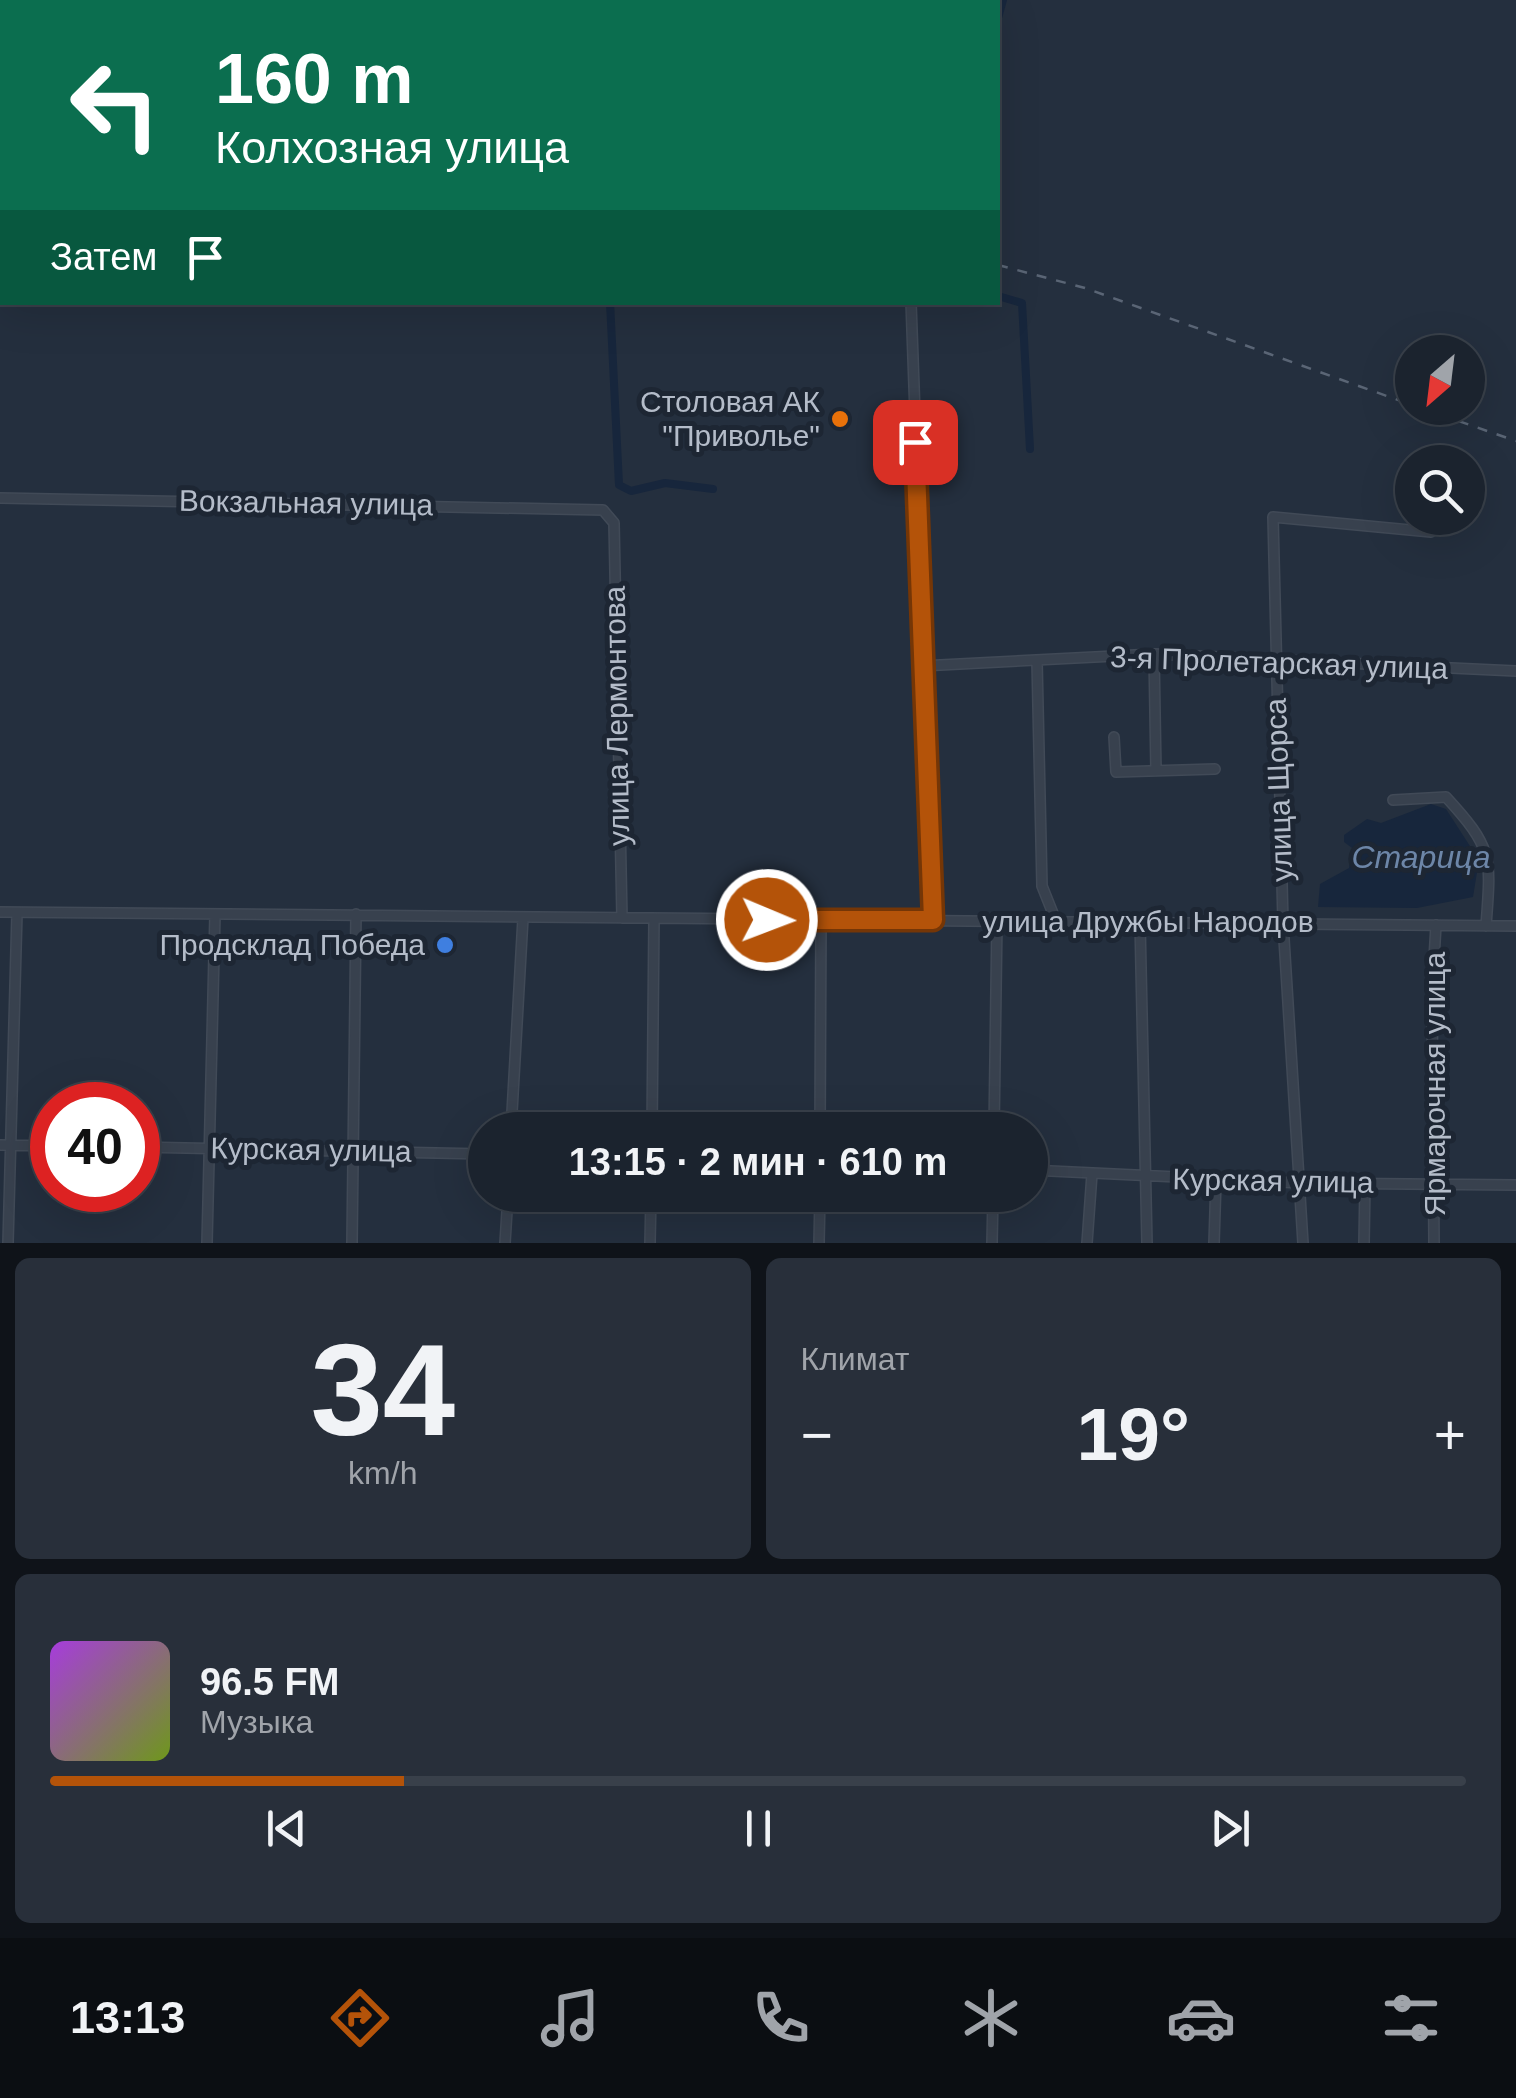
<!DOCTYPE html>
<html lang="ru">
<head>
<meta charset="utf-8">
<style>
  body { margin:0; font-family:Helvetica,sans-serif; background:#282f3a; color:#f1f3f6; height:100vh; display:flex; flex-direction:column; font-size:38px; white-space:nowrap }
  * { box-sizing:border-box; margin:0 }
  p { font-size:32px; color:#a0a4aa }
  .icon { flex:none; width:55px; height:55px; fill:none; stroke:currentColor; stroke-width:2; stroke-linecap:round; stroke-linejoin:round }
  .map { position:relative; height:1243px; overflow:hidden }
  .drawer { display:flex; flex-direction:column; gap:15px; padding:15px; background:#0f1319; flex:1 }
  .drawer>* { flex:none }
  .hud { position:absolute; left:0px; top:0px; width:1000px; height:305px; box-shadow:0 10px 40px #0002,0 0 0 2px #39404a; background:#0b6e4f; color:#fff; overflow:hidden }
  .needle { width:65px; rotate:208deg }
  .fabs { position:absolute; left:1395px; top:335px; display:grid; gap:20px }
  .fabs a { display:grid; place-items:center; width:90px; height:90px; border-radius:50%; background:#1b232e; box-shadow:0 10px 40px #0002,0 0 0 2px #39404a; font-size:50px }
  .speed { position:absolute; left:30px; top:1082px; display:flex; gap:20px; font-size:50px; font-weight:700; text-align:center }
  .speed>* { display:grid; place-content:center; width:130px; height:130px; border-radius:50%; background:#1b232e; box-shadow:0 10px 40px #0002,0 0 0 2px #39404a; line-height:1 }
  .speed .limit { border:15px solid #d22; background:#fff; color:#111 }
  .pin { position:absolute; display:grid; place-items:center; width:85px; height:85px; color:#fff; margin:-42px; border-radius:20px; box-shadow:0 5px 15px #0006 }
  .me { position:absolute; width:110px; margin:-55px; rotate:91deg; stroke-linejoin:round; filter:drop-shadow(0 0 8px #0008) }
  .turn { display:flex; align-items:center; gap:35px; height:210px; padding:0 50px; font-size:45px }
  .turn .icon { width:130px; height:130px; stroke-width:2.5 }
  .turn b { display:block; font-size:70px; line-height:85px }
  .then { display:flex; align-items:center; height:95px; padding:0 50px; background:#0003; gap:20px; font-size:38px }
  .big { font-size:75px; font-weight:800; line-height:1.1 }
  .drawer .card { flex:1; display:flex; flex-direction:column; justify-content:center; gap:15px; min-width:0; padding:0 35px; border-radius:15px; background:#282f3a }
  .drawer .dial { align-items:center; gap:0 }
  .dial b { font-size:130px; line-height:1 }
  .song { display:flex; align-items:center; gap:30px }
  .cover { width:120px; height:120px; border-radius:15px; background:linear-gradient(135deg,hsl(280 70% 55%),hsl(80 70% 35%)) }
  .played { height:10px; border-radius:5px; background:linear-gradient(90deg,#b45309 25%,#39404a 25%) }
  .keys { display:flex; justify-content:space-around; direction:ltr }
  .heat { display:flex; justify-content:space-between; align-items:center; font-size:55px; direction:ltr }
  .drawer .tiles { flex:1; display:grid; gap:15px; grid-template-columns:1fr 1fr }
  .card:last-child { grid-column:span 2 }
  .trip { position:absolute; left:468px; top:1112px; width:580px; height:100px; border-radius:50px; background:#1b232e; box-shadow:0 10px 40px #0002,0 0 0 2px #39404a; font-weight:800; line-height:100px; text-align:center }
  .dock { display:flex; height:160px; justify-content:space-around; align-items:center; background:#0b0e12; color:#a0a4aa }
  .dock .icon { width:70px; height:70px }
  .dock .current { color:#b45309 }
  .dock b { font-size:45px; color:#f1f3f6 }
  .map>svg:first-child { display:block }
</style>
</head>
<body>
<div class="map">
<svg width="1516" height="1243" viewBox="0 0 1516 1243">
  <rect width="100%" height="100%" fill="#242f3e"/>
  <!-- water -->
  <path fill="#17263c" d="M1431 804 1446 809 1479 860 1473 897 1417 908 1318 907 1320 884 1349 868 1352 848 1344 842V835L1367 819 1381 823Z"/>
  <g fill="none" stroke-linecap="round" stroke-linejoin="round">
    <!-- canal -->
    <path stroke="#17263c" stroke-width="8" d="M998 18 1003 0
      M998 296 1022 303 1030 449
      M610 302 619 485 631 491 665 483 713 489"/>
    <defs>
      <path id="minor" d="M0 273 2 269
        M911 302 933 920
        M0 498 603 510 614 523 622 918
        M1154 654 1156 771
        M1037 661 1042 886 1056 921
        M921 666 1154 654 1516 671
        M1114 737 1116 772 1215 769
        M1393 800 1446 797C1494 849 1491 858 1486 926
        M0 912 1516 926
        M1140 922 1147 1243
        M511 1130 523 918
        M652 1130 654 919
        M820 1130 821 920
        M994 1130 997 921
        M0 1145 52 1146
        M138 1147 485 1154
        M1030 1170 1301 1183 1516 1185
        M8 1243 17 913
        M207 1243 215 914
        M352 1243 356 914
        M505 1243 508 1195
        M650 1243 651 1195
        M819 1243 820 1195
        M992 1243 993 1195
        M1087 1243 1092 1174
        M1214 1243 1216 1180
        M1303 1243 1283 923 1273 517 1431 532
        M1364 1243 1365 1184
        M1434 1243 1432 993 1436 925"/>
    </defs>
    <!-- minor casing -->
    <use href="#minor" stroke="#414a57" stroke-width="12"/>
    <!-- minor -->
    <use href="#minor" stroke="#38414e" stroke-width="9"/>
    <!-- rail -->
    <path stroke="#5a6575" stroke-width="2.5" stroke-dasharray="10 10" stroke-linecap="butt" d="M232 2 236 0
      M0 52 2 51
      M998 265 1085 288 1412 405
      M1421 408 1516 441"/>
  </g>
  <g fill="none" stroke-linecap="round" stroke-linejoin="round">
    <defs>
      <path id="route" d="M767 920H933L915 442"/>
    </defs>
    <!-- route casing -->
    <use href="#route" stroke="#753606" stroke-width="25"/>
    <!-- route -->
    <use href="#route" stroke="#b45309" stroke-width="18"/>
  </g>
  <!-- markers -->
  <circle fill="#e8710a" stroke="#1d2633" stroke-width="4" cx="840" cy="419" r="10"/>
  <circle fill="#3f7fe0" stroke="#1d2633" stroke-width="4" cx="445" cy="945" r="10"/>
  <g text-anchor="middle" stroke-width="10" stroke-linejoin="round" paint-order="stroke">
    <!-- poi labels -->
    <g font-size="30" fill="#b4bcc9" stroke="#1d2633" text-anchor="end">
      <text x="820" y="412">Столовая АК<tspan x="820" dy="34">"Приволье"</tspan></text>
      <text x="425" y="955">Продсклад Победа</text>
    </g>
    <!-- street labels -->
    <g font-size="30" fill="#b4bcc9" stroke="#1d2633">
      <text transform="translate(306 503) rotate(1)" y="10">Вокзальная улица</text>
      <text transform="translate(1279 663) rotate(2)" y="10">3-я Пролетарская улица</text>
      <text transform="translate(617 716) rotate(-91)" y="10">улица Лермонтова</text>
      <text transform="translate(1279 790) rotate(-92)" y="10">улица Щорса</text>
      <text x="1148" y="932">улица Дружбы Народов</text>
      <text transform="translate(1435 1084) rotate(-90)" y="10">Ярмарочная улица</text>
      <text transform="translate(311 1150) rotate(1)" y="10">Курская улица</text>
      <text transform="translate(1273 1181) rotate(1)" y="10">Курская улица</text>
    </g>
    <!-- water labels -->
    <g font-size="32" font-style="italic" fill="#6d86a8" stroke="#1d2633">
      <text x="1421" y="868">Старица</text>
    </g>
  </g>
</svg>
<div class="fabs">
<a><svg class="needle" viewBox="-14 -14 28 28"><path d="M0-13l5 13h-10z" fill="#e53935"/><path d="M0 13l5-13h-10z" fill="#a0a4aa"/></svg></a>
<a><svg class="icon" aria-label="search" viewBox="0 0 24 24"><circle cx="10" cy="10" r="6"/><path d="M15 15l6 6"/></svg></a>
</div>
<div class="speed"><div class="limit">40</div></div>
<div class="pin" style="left:915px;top:442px;background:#d93025"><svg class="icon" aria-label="arrive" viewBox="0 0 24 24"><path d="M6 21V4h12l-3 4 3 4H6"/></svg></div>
<svg class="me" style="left:767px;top:920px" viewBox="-20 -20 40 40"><circle r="17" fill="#b45309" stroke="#fff" stroke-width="3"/><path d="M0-11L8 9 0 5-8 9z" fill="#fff"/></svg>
<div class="trip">13:15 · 2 мин · 610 m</div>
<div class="hud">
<div class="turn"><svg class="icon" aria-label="left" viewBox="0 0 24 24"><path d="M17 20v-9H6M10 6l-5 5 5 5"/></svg><div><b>160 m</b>Колхозная улица</div></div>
<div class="then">Затем<svg class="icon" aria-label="arrive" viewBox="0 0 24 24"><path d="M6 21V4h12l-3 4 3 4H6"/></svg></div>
</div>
</div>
<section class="drawer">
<div class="tiles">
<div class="card dial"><b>34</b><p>km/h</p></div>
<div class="card"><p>Климат</p>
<div class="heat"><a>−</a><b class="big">19°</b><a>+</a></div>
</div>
<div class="card">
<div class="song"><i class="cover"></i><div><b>96.5 FM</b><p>Музыка</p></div></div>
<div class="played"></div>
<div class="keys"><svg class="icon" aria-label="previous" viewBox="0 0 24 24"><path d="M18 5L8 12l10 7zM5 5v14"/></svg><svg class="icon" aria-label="pause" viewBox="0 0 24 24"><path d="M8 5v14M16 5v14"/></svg><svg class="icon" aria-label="next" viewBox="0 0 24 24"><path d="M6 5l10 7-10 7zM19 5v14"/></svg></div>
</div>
</div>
</section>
<nav class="dock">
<b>13:13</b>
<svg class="icon current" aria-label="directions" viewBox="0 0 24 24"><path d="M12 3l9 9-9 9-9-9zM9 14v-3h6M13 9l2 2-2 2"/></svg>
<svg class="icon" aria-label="music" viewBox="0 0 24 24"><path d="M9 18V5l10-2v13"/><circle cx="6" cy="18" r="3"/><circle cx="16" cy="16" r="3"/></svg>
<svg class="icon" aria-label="phone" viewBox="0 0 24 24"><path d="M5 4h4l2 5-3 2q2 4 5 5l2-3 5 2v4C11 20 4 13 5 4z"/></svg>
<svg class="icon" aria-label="climate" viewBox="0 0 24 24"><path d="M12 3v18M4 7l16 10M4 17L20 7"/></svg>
<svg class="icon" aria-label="car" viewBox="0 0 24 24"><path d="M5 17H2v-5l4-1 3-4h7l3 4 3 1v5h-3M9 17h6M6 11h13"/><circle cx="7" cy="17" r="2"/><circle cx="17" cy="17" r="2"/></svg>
<svg class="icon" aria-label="filters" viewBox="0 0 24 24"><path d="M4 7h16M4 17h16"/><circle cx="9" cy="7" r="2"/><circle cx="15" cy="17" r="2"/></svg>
</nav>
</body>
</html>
